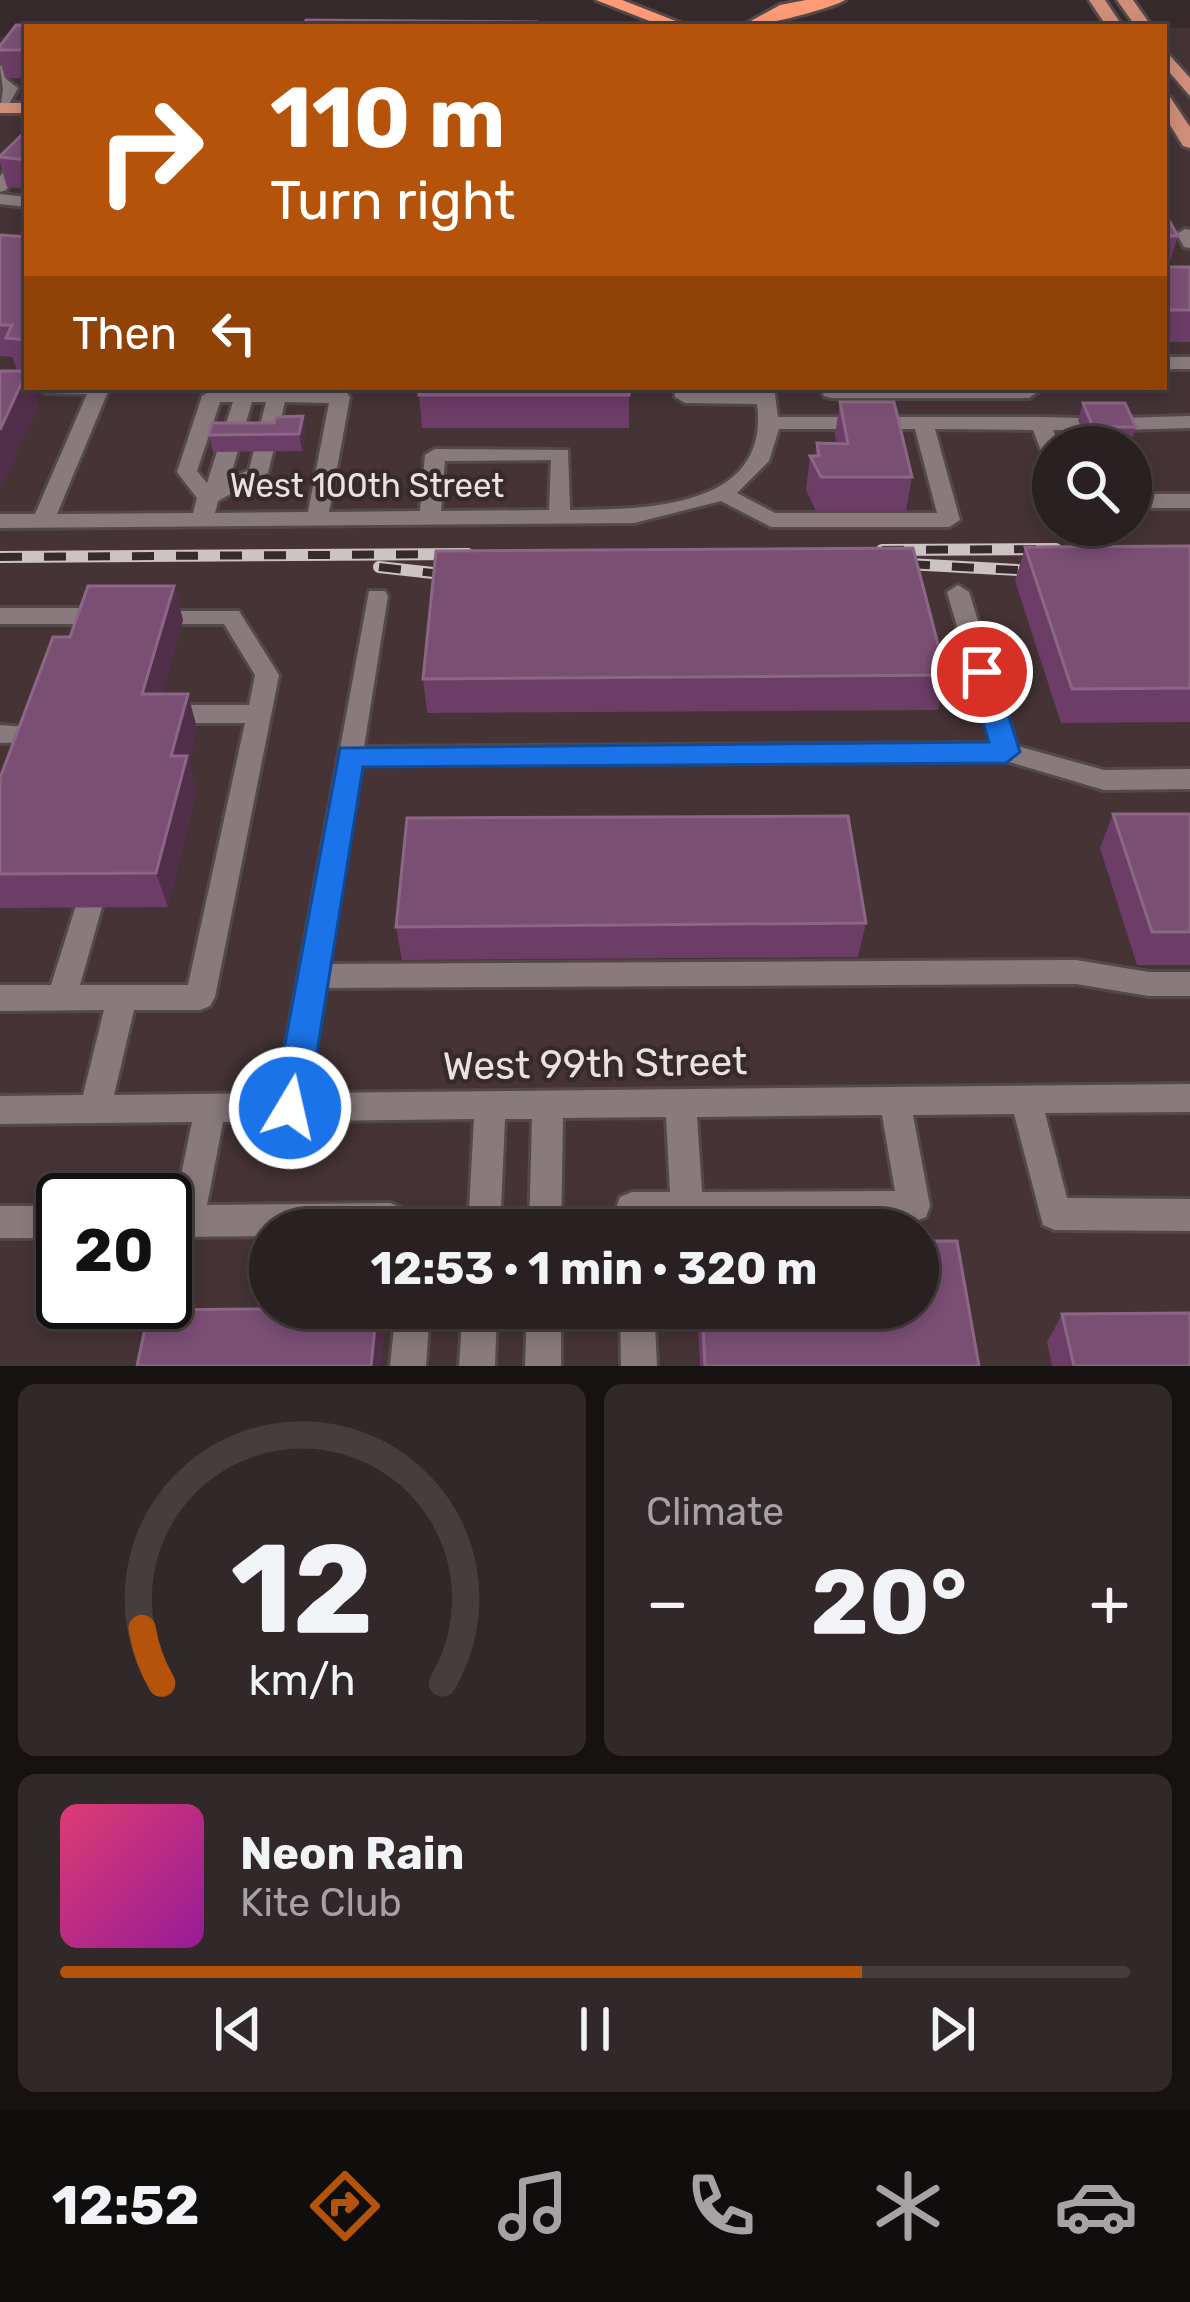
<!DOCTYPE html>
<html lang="en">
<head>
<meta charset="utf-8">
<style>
  body { margin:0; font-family:Rubik,sans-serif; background:#31282a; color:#f1f3f6; height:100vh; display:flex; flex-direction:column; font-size:45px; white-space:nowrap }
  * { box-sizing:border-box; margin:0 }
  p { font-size:39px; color:#a5a3a5 }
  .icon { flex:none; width:66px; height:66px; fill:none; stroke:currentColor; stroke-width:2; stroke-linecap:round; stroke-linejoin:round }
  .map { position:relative; height:1366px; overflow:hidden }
  .sheet { display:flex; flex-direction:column; gap:18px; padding:18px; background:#171212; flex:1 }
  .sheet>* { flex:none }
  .guide { position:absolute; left:24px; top:24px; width:1143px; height:366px; border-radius:0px; box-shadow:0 6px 18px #0003,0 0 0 3px #453e3f; background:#b45309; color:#fff; overflow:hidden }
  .controls { position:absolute; left:1032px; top:426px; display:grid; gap:24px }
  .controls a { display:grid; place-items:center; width:120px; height:120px; border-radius:50%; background:#292021; box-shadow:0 6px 18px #0003,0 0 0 3px #453e3f; font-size:60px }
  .speed { position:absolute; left:36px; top:1173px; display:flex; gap:24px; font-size:60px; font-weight:700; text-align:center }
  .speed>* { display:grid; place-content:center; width:156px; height:156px; border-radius:50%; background:#292021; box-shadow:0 6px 18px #0003,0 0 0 3px #453e3f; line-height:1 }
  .speed .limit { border:6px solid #111; border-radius:18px; background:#fff; color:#111 }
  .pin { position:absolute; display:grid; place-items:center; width:102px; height:102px; color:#fff; margin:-51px; border:6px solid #fff; border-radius:50%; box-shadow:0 3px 12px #0007 }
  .me { position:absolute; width:132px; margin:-66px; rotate:9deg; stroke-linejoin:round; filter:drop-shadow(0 0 9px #0008) }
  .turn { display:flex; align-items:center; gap:42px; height:252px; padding:0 48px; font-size:54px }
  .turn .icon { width:156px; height:156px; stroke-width:2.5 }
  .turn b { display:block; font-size:84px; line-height:102px }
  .then { display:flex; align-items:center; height:114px; padding:0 48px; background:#0003; gap:24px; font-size:45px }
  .big { font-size:90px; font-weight:700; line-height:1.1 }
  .sheet .tile { flex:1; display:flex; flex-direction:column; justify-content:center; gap:18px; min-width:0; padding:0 42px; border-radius:18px; background:#31282a }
  .sheet .dial { align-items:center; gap:0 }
  .dial svg { height:312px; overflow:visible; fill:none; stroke:#453e3f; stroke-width:7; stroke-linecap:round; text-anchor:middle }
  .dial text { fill:#f1f3f6; stroke:none }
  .song { display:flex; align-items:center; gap:36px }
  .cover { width:144px; height:144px; border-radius:18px; background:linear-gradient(135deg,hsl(340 70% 55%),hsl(300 70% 35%)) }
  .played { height:12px; border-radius:6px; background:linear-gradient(90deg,#b45309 75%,#453e3f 75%) }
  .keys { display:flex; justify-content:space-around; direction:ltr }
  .heat { display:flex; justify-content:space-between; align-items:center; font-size:66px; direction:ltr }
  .sheet .tiles { flex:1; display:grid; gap:18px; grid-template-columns:1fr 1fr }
  .tile:last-child { grid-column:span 2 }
  .trip { position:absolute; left:249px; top:1209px; width:690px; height:120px; border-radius:60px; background:#292021; box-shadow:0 6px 18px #0003,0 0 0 3px #453e3f; font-weight:700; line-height:120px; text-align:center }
  .menu { display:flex; height:192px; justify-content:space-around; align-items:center; background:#100d0d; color:#a5a3a5 }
  .menu .icon { width:84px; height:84px }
  .menu .on { color:#b45309 }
  .menu b { font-size:54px; color:#f1f3f6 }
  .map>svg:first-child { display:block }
</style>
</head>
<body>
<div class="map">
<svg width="1190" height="1366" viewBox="0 0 1190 1366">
  <rect width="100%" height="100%" fill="#372a2c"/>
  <!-- built -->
  <path fill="#453336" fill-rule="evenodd" d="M1164 28H1190V1366H0V37L27 34V387H1164ZM1053 447H1131V525H1053ZM63 1200H165V1302H63ZM270 1230H918V1308H270Z"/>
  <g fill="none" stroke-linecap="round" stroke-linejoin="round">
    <defs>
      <path id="minor" d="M27 42V50L6 79 18 88 5 111 0 112 3 89 0 67 15 44Z
        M27 147V162L6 190 0 192V176L22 149Z
        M0 194 27 197V207L0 204Z
        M1185 229 1190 230V248L1184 247 1177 234Z
        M1164 357H1190V369H1164Z
        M36 387 109 389 57 514 193 513 197 498 177 472 202 396 212 390 347 393 350 397 329 512 420 511 425 455 435 449 568 450 570 510C643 509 771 510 757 404L685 403 675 397 674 387H694V391L755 392 754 387H774L778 417H1041L1080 418 1090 424 1080 430H1053L1060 447H1053V462L1043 456 1033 430 935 429 960 520 949 527H771L721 501 634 523 0 528V514H35L87 394 46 393ZM220 402H233L207 483 197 471ZM252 402H266L249 470 230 478ZM285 402 329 403 308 512 215 513 218 501 268 473ZM779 429H915L937 513H775L737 493 769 461ZM551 460 549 510 441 511 445 461Z
        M820 387H1045L1029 398H831L824 396Z
        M1190 416V428L1121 430 1111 424 1121 418Z
        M1131 494H1190V508H1131Z
        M958 585 969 592 1017 746 1104 770 1190 769V789L1104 790 1006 761 361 765 328 964 1076 960 1149 972H1190V996H1149L1076 984 324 988 308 1093 1190 1084V1112L1045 1113 1067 1198 1190 1199V1231L1055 1230 1043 1225 1014 1114 913 1115 930 1206 926 1217 914 1222 649 1224V1230H617L616 1208 620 1197 632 1192H670L666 1117 563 1118 561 1230H529L532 1119H505L500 1230H468L474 1119 223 1122 207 1205 390 1203 402 1208 416 1230H270V1236L165 1237V1205H175L192 1122 0 1124V1096L83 1095 104 1010 0 1011V985H51L78 899 88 896 98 899 102 907 80 985H188L245 723H165L153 714 165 705H249L255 675 224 624H152L144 621 141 616 144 611H239L279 675 215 997 210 1006 200 1010H134L114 1095 277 1093 369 591H385L388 596 364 747 991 743 947 592ZM882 1115 895 1191 702 1192 697 1117Z
        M0 608H106L117 616 106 624H0Z
        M0 725 51 729 54 735 51 741 0 743Z
        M0 1206H63V1238H0Z
        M396 1308H430L426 1366H390Z
        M463 1308H497L495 1366H459Z
        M527 1308H561V1366H525Z
        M620 1308H654L657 1366H621Z"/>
      <path id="major" d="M1089 0H1105L1123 27H1107Z
        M1117 0H1133L1152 27H1136Z
        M1164 49 1190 78V96L1164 66Z
        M1164 96 1170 97 1190 127V148L1183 146 1164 115Z
        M0 103H27V113H0Z"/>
      <path id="highway" d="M596 0H622L691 27H665Z
        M806 0H845C831 9 758 27 740 27L780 5Z"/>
    </defs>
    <!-- minor casing -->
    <use href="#minor" stroke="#53494a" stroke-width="6"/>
    <!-- major casing -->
    <use href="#major" stroke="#53494a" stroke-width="6"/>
    <!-- highway casing -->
    <use href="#highway" stroke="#53494a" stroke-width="6"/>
    <!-- minor -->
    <use href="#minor" fill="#897b7d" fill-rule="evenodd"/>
    <!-- major -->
    <use href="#major" fill="#cf8e79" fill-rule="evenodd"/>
    <!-- highway -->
    <use href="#highway" fill="#fe9b76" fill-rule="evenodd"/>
    <defs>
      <path id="rail" d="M882 550 1056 549
        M0 557 468 554
        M908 564 1052 572
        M379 567 469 577"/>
    </defs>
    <!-- rail casing -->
    <use href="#rail" stroke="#cdc3c4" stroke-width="12"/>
    <!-- rail -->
    <use href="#rail" stroke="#372a2c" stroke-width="8" stroke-dasharray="22" stroke-linecap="butt"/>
  </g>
  <!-- wall -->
  <path fill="#6c3d66" d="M27 27V78H5L0 60V46Z
    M27 130V189L7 187 0 163V156Z
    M1164 212 1178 236 1168 267H1190V342H1164Z
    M0 235 27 237V387L39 404 0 488V371L17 370 12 357 0 356Z
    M629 387V428H422L419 395Z
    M859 387H972L971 391H860Z
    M840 402 912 477 906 511H816L806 490 810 456H815L817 443 837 444 835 435Z
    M1083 403 1136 427 1130 444H1088L1078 420Z
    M303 416 306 433 302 451 213 452 209 435Z
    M1190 546V722L1061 723 1015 581 1025 547Z
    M174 586 183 620 162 694 197 728 189 762 197 790 168 907 0 908V778L70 637Z
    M946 675 938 710 427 713 423 679Z
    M1113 814H1190V965H1137L1100 848Z
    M866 923 858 957 402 960 396 927Z
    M697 1308H918L979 1366H700Z
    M1062 1314 1190 1366H1052L1047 1342Z"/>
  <!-- shaded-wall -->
  <path fill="#512e49" d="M27 373V387H34L39 404 0 488V430Z
    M303 416 306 433 302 451 299 434Z
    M174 586 183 620 153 728 142 694Z
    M188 694 197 728 189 762 197 790 168 907 156 873 171 756Z
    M377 1308H387L381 1366H371Z"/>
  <!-- building -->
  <path fill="#7a4f74" stroke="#8c6685" stroke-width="3" d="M306 20 537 22V27H303Z
    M16 25 237 27H27V50H0V46Z
    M27 130V160L0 157V156Z
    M1164 212 1178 236H1164Z
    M0 235 27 237V340L6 338 12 325H0Z
    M1164 267H1190V310H1164Z
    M0 371H27L0 430Z
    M420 387H629V395H419Z
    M840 402H894L912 477H821L810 456H819L817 443 848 444Z
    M1083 403H1125L1136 427H1093Z
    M303 416 299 434 209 435 212 423H274L276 417Z
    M1190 546V688L1072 689 1025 547Z
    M913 548 946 675 423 679 436 551Z
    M88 586H174L142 694H188L171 756H187L156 873 0 874V778L53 637H70Z
    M1113 814H1190V932H1152Z
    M848 816 866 923 396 927 407 818Z
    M918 1241H957L979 1366H705L702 1308H918Z
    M269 1263 270 1308H377L371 1366H137L149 1310 262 1309Z
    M1190 1313V1366H1074L1062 1314Z"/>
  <!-- route -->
  <path fill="#1a73e8" stroke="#114b97" stroke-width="3" d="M982 662 995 672 1020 752 1006 763 363 767 308 1108 303 1119 290 1124 278 1119 273 1108 340 748 989 742 968 672Z"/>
  <g text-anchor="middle" stroke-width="9" stroke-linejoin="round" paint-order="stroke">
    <!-- street labels -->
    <g font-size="33" fill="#eae1e2" stroke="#372a2c">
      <text x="367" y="497">West 100th Street</text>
    </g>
    <!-- near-street labels -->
    <g font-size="39" fill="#eae1e2" stroke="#372a2c">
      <text transform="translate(595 1063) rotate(-1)" y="14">West 99th Street</text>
    </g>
  </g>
</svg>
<div class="controls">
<a><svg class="icon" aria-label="search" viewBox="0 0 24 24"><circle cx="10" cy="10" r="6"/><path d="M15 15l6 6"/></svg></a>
</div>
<div class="speed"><div class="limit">20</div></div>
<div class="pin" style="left:982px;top:672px;background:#d93025"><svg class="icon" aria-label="arrive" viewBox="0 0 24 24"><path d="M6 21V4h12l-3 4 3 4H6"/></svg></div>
<svg class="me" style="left:290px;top:1108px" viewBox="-20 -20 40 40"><circle r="17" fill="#1a73e8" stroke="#fff" stroke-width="3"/><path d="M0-11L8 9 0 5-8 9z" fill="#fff"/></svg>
<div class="trip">12:53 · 1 min · 320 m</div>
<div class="guide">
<div class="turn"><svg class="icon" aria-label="right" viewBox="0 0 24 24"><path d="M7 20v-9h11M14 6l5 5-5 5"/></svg><div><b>110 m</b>Turn right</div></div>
<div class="then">Then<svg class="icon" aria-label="left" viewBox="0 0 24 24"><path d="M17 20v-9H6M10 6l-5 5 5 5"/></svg></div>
</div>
</div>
<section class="sheet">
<div class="tiles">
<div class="tile dial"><svg viewBox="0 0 100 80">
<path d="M14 69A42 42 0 1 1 86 69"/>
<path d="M14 69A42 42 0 0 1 9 55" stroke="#b45309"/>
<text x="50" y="56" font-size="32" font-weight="700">12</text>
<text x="50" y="72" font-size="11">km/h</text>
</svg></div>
<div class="tile"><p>Climate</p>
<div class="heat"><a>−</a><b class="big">20°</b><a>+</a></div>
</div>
<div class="tile">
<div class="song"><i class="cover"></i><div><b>Neon Rain</b><p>Kite Club</p></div></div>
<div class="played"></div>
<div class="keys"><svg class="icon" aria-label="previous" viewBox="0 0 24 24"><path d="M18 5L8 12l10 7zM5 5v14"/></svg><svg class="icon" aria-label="pause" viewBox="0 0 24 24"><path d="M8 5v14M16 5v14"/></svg><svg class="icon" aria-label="next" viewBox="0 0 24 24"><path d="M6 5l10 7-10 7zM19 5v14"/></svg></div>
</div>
</div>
</section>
<nav class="menu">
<b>12:52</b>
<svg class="icon on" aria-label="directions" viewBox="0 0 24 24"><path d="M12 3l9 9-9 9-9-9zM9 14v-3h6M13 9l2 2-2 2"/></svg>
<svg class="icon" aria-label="music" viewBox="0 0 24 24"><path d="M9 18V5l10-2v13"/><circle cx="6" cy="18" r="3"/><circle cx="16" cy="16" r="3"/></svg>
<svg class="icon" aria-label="phone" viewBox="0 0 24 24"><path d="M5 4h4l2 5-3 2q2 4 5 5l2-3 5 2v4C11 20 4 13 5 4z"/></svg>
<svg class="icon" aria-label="climate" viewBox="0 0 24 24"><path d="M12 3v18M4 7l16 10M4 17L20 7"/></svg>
<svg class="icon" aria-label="car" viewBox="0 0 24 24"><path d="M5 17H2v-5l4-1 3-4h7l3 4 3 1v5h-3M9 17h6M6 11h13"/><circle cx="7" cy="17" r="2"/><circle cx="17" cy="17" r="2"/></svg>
</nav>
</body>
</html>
